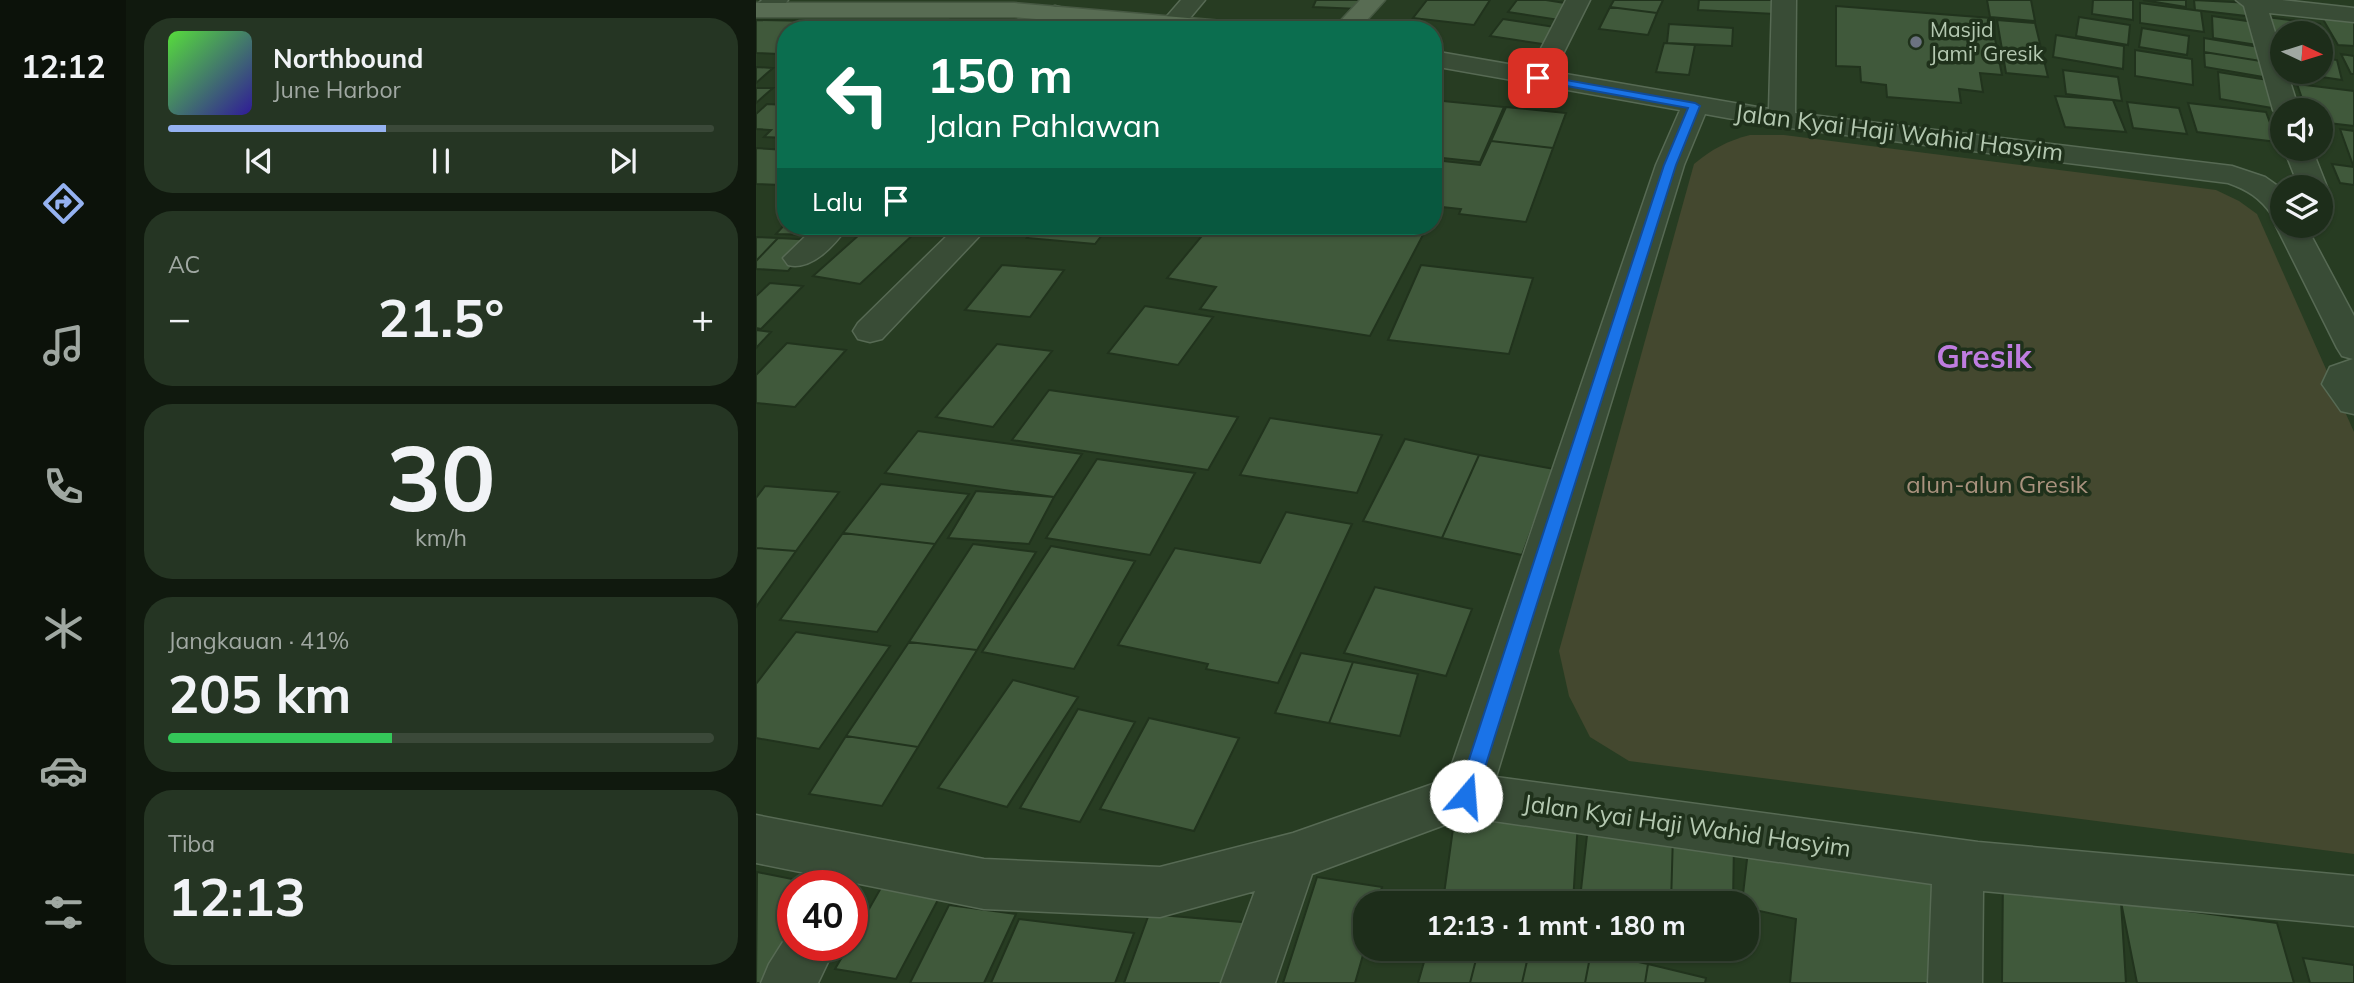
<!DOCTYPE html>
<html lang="id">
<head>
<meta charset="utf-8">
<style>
  body { margin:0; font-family:Mulish,sans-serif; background:#253523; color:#f1f3f6; height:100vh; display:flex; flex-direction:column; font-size:26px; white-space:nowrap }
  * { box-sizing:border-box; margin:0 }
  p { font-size:23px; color:#a0a8a2 }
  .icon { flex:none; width:38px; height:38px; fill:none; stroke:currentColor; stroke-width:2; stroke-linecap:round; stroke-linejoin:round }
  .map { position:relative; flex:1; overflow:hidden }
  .drawer { display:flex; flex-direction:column; gap:18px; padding:18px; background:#10190e; width:630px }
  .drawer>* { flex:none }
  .hud { position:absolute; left:21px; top:21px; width:665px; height:214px; border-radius:28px; box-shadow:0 2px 5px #0004,0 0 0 2px #3b4939; background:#0b6e4f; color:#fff; overflow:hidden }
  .needle { width:46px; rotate:94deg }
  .controls { position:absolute; left:1514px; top:21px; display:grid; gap:14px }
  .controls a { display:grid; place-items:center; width:63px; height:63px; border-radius:50%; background:#1d2d1a; box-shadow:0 2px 5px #0004,0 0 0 2px #3b4939; font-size:35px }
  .speed { position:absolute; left:21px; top:870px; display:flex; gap:14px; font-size:35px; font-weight:700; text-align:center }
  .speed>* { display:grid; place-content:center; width:91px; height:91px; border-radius:50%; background:#1d2d1a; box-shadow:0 2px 5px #0004,0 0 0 2px #3b4939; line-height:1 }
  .speed .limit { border:10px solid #d22; background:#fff; color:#111 }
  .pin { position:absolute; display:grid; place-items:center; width:60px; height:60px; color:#fff; margin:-30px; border-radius:14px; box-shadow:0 4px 10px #0006 }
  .me { position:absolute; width:77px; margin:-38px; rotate:18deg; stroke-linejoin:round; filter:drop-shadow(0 0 5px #0008) }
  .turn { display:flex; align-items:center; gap:24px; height:147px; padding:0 35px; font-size:32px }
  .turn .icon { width:91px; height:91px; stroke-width:2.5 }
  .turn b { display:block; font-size:49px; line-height:60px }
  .then { display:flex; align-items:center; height:66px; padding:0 35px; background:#0003; gap:14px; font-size:26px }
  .big { font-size:52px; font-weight:700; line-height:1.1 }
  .drawer .tile { flex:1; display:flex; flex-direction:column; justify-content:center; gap:10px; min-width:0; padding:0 24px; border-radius:28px; background:#253523 }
  .drawer .dial { align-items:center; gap:0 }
  .dial b { font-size:91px; line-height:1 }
  .song { display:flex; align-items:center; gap:21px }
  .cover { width:84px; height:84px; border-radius:10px; background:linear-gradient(135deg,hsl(110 70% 55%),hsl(250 70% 35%)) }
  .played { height:7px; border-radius:4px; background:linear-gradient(90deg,#95b2f1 40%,#3b4939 40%) }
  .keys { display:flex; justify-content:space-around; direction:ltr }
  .heat { display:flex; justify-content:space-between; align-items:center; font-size:38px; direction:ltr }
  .charge { height:10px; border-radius:5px; background:linear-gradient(90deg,#34c759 41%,#3b4939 0) }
  .trip { position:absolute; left:597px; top:891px; width:406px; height:70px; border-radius:28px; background:#1d2d1a; box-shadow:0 2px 5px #0004,0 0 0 2px #3b4939; font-weight:700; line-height:70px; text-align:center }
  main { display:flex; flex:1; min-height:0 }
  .dock { display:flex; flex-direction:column; width:126px; justify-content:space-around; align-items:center; background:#0c120a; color:#a0a8a2 }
  .dock .icon { width:49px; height:49px }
  .dock .active { color:#95b2f1 }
  .dock b { font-size:32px; color:#f1f3f6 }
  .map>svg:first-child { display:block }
</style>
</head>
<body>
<main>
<nav class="dock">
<b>12:12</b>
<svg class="icon active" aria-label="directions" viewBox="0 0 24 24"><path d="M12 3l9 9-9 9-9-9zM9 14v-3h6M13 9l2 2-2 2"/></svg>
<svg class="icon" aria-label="music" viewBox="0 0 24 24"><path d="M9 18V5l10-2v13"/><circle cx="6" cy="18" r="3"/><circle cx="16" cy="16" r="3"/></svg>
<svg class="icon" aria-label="phone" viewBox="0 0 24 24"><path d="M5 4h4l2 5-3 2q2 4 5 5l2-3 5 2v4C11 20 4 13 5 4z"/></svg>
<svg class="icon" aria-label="climate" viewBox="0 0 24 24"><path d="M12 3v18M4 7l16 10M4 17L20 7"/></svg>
<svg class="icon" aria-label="car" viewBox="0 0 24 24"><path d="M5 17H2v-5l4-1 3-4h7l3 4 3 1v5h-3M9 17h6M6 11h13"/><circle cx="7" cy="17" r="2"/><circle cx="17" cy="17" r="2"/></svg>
<svg class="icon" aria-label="filters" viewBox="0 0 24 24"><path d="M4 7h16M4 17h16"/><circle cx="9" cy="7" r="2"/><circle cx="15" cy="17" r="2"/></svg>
</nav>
<section class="drawer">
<div class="tile">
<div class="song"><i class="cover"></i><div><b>Northbound</b><p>June Harbor</p></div></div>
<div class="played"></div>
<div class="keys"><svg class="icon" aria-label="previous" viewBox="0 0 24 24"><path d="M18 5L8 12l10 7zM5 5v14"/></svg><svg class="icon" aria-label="pause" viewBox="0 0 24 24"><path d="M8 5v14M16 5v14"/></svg><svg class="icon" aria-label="next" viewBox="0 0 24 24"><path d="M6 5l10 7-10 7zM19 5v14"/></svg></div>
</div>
<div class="tile"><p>AC</p>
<div class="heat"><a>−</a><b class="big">21.5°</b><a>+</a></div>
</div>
<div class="tile dial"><b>30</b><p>km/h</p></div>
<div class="tile"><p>Jangkauan · 41%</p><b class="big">205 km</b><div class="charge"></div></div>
<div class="tile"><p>Tiba</p><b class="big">12:13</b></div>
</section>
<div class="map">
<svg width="1598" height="983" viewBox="0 0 1598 983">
  <rect width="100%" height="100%" fill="#273c22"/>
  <!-- green -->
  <path fill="#44482f" d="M994 135H1028L1460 190 1483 201 1501 214 1598 432V854L873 761 834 737 813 696 803 651 938 164C956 149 971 141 994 135Z"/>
  <!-- building -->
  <path fill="#40593b" stroke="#21331d" stroke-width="2" d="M560 0H609L604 9 557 7Z
    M671 0H734L718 25 657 18Z
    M761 0H790L815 4 803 20 752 12Z
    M858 0H907L901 13 854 7Z
    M943 0H1018L1019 14 942 10Z
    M1231 0H1275L1279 21 1234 17Z
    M1337 0H1377V20L1336 14Z
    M1430 0V7L1387 0Z
    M1438 0 1496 3 1499 17 1439 10Z
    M1384 3 1445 11 1448 32 1384 23Z
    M1080 6 1235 18 1246 75 1224 73 1227 92 1203 89 1205 103 1131 97 1130 85 1105 82 1104 67 1080 66Z
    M854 7 901 13 892 35 843 29Z
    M1456 16 1498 22 1501 45 1457 38Z
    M1565 16 1598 19V46L1582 45Z
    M1323 17 1374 25 1372 45 1320 36Z
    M1510 17 1564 24 1575 58 1564 56V33H1526V51L1517 50Z
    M195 18 278 20 270 30H185Z
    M747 19 805 28 793 45 734 36Z
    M0 20 58 21 48 30H30V47L23 54 0 53Z
    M1241 20 1279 23 1292 77 1250 73Z
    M58 21 108 22 100 30H48Z
    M324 22 385 25 381 30H318Z
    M913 24 977 28 976 46 911 43Z
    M1386 28 1433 36 1431 55 1383 47Z
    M1300 35 1368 46 1367 69 1297 57Z
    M1448 38 1509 48 1511 62 1448 52Z
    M908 43 939 45 933 75 900 72Z
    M1379 50 1436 59 1437 85 1379 76Z
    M1448 52 1511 62 1513 78 1449 67Z
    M1585 54 1598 56V74H1595Z
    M1564 57 1581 60 1586 80 1532 72H1564Z
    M0 67 17 68 0 83Z
    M1307 70 1362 77 1366 101 1310 94Z
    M1462 72 1512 80 1516 108 1464 99Z
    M1541 84 1598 91V126L1564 122V110H1550Z
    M0 88H17L0 103Z
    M1299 96 1357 100 1370 132 1309 127Z
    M677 100 748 107 724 162 677 157 681 142 677 141Z
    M1371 102 1423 108 1431 134 1377 128Z
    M1432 103 1510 112 1521 142 1441 132Z
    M11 104 30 105V138L8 137 15 130 0 129V114Z
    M750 107 810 113 797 148 735 141Z
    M1584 129 1598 131V165H1597Z
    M735 141 797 148 770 222 703 214 705 209 677 206 678 160 724 165Z
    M0 148 30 150V181L25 185 0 184Z
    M1576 164 1598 167V185L1584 183Z
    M30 223V226H66L57 235 20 234Z
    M113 226 160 232 104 284 57 276Z
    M281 226H353L339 244 271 238Z
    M454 226 498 232 503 226H616L668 233 614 336 444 309 460 287 411 278Z
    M0 237 22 238 0 261Z
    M22 238 60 240 32 271 0 269V261Z
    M246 265 308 270 274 317 209 310Z
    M665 265 777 278 753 354 632 340Z
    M14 283 47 286 5 329 0 328V296Z
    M389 306 457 317 422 365 352 353Z
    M0 330 15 332 0 348Z
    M31 343 90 350 39 407 0 403V375Z
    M241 344 296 351 237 427 180 417Z
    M293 390 482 417 452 470 256 440Z
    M514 418 626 435 601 493 484 475Z
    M162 431 326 454 298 497 129 473Z
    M649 439 723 455 686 538 607 521Z
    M723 455 798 469 766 555 686 538Z
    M341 459 439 473 394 555 290 538Z
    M125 484 213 494 179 544 87 533Z
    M9 486 83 492 40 551 0 548V498Z
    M220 491 298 497 273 544 192 538Z
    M530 512 596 524 522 683 450 669 452 664 362 645 419 548 504 563Z
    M87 533 179 544 121 632 24 620Z
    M217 544 280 552 221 650 153 642Z
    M295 546 379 561 318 669 226 652Z
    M0 548 40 551 0 607Z
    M619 587 716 609 690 676 588 653Z
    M40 632 134 646 63 749 0 738V684Z
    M153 642 221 650 162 747 90 736Z
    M545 653 597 662 573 723 519 713Z
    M597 662 662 674 644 736 573 723Z
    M257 680 322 697 251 807 182 788Z
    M322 709 379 722 324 822 264 808Z
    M393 718 483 738 438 831 344 809Z
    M90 736 162 747 126 806 53 794Z
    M699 814 822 822 817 902 688 894Z
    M832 826 917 835 915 903H858L824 899Z
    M917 835 978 842 977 903H915Z
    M993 842 1176 872 1177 983H1034L1040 919 990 908V903H986Z
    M1 872 71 886H37V945H41L16 983H0Z
    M1247 872 1365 902 1370 983H1246Z
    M561 877 626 887 621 903H609V948L599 983H527Z
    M126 886 184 896 140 979 79 969 93 945H96V939Z
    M1365 902 1521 923 1538 983H1381Z
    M193 905 260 914 228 983H154Z
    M393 914 497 923 480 983H368Z
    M263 919 378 933 359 983H235Z
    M672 948H723L714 983H662Z
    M723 948H774L766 983H714Z
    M774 948H819L835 952 829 983H766Z
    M835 952 892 964 889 983H829Z
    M1547 958 1598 965V983H1554Z
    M892 964 950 978 949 983H889Z"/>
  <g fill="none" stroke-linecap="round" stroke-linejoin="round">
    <defs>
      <path id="minor" d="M6 0H32C23 12 14 20 0 14V6Z
        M425 0H449L424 30H399Z
        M810 0H834L798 72 1013 109 1016 0H1040L1039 113 1476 166 1509 177 1526 189V218L1516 215C1504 198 1492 190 1472 183L1010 125 949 114 928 165 740 777 1222 842 1598 876V926L1227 891 1226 983H1172L1176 884 710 817 556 874 519 983H465L499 891 404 917 228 909 0 863V815L228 859 404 867 537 833 691 779 900 165 924 110 677 66V51L775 68Z
        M1480 0H1526L1598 8V22L1513 13 1526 55V72H1531L1543 110H1526V117L1521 116 1517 110 1488 6Z
        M299 6 307 8 311 13 295 30H269L291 8Z
        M1528 149H1556L1571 187 1567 193 1564 194V187H1543Z
        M1526 219V226H1550L1598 316V414L1585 411 1566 384 1574 367 1597 359 1586 356 1581 348 1520 226Z
        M60 226H92C79 245 56 271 32 265L27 258Z
        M201 226H233L126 339 114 342 102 339 97 331 102 323Z
        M37 926V945H80L62 983H5L13 964Z"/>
      <path id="major" d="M604 0H629L602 30H576Z
        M0 3H258L490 23 498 25 502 30H404L258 17H0Z"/>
    </defs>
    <!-- minor casing -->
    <use href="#minor" stroke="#576a54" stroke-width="3"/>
    <!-- major casing -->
    <use href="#major" stroke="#465842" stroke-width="3"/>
    <!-- minor -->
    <use href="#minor" fill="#394c36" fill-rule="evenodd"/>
    <!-- major -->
    <use href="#major" fill="#586c53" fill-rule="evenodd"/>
  </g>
  <!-- route -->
  <path fill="#1a73e8" stroke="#114b97" stroke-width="2" d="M782 75 939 103 944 106 920 165 720 796 718 802 710 805 703 802 701 796 908 165 932 108 778 80 776 78Z"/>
  <!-- markers -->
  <circle fill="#6b7280" stroke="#1f311b" stroke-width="2.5" cx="1160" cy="42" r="7"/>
  <g text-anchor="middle" stroke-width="7" stroke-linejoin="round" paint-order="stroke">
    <!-- far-poi labels -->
    <g font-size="21" fill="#b4c8b1" stroke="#1f311b" text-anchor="start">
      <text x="1174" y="37">Masjid<tspan x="1174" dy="24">Jami' Gresik</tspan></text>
    </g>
    <!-- street labels -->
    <g font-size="24" fill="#b4c8b1" stroke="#1f311b">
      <text transform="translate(1143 133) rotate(7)" y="8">Jalan Kyai Haji Wahid Hasyim</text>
      <text transform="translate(931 826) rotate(8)" y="8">Jalan Kyai Haji Wahid Hasyim</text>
    </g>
    <!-- park labels -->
    <g font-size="24" fill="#a9927e" stroke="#1f311b">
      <text x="1241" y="493">alun-alun Gresik</text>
    </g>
    <!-- district labels -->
    <g font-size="32" font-weight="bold" fill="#bf7de0" stroke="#1f311b">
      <text x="1228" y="368">Gresik</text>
    </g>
  </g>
</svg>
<div class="controls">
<a><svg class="needle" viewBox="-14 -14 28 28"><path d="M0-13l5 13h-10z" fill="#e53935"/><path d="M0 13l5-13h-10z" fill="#a0a8a2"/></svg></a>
<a><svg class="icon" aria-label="sound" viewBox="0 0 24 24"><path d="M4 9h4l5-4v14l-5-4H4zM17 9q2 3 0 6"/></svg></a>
<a><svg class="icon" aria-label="layers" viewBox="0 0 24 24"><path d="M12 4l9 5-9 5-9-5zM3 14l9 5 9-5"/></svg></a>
</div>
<div class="speed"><div class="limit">40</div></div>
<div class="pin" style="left:782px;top:78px;background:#d93025"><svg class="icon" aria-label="arrive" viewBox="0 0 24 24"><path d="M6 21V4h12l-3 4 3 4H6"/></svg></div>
<svg class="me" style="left:710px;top:796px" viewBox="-20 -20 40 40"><circle r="19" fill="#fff"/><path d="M0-13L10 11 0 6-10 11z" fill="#1a73e8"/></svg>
<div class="trip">12:13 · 1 mnt · 180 m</div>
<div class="hud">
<div class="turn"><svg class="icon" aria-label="left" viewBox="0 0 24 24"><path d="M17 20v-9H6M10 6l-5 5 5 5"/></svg><div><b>150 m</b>Jalan Pahlawan</div></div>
<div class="then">Lalu<svg class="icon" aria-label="arrive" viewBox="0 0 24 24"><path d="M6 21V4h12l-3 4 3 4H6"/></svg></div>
</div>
</div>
</main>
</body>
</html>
